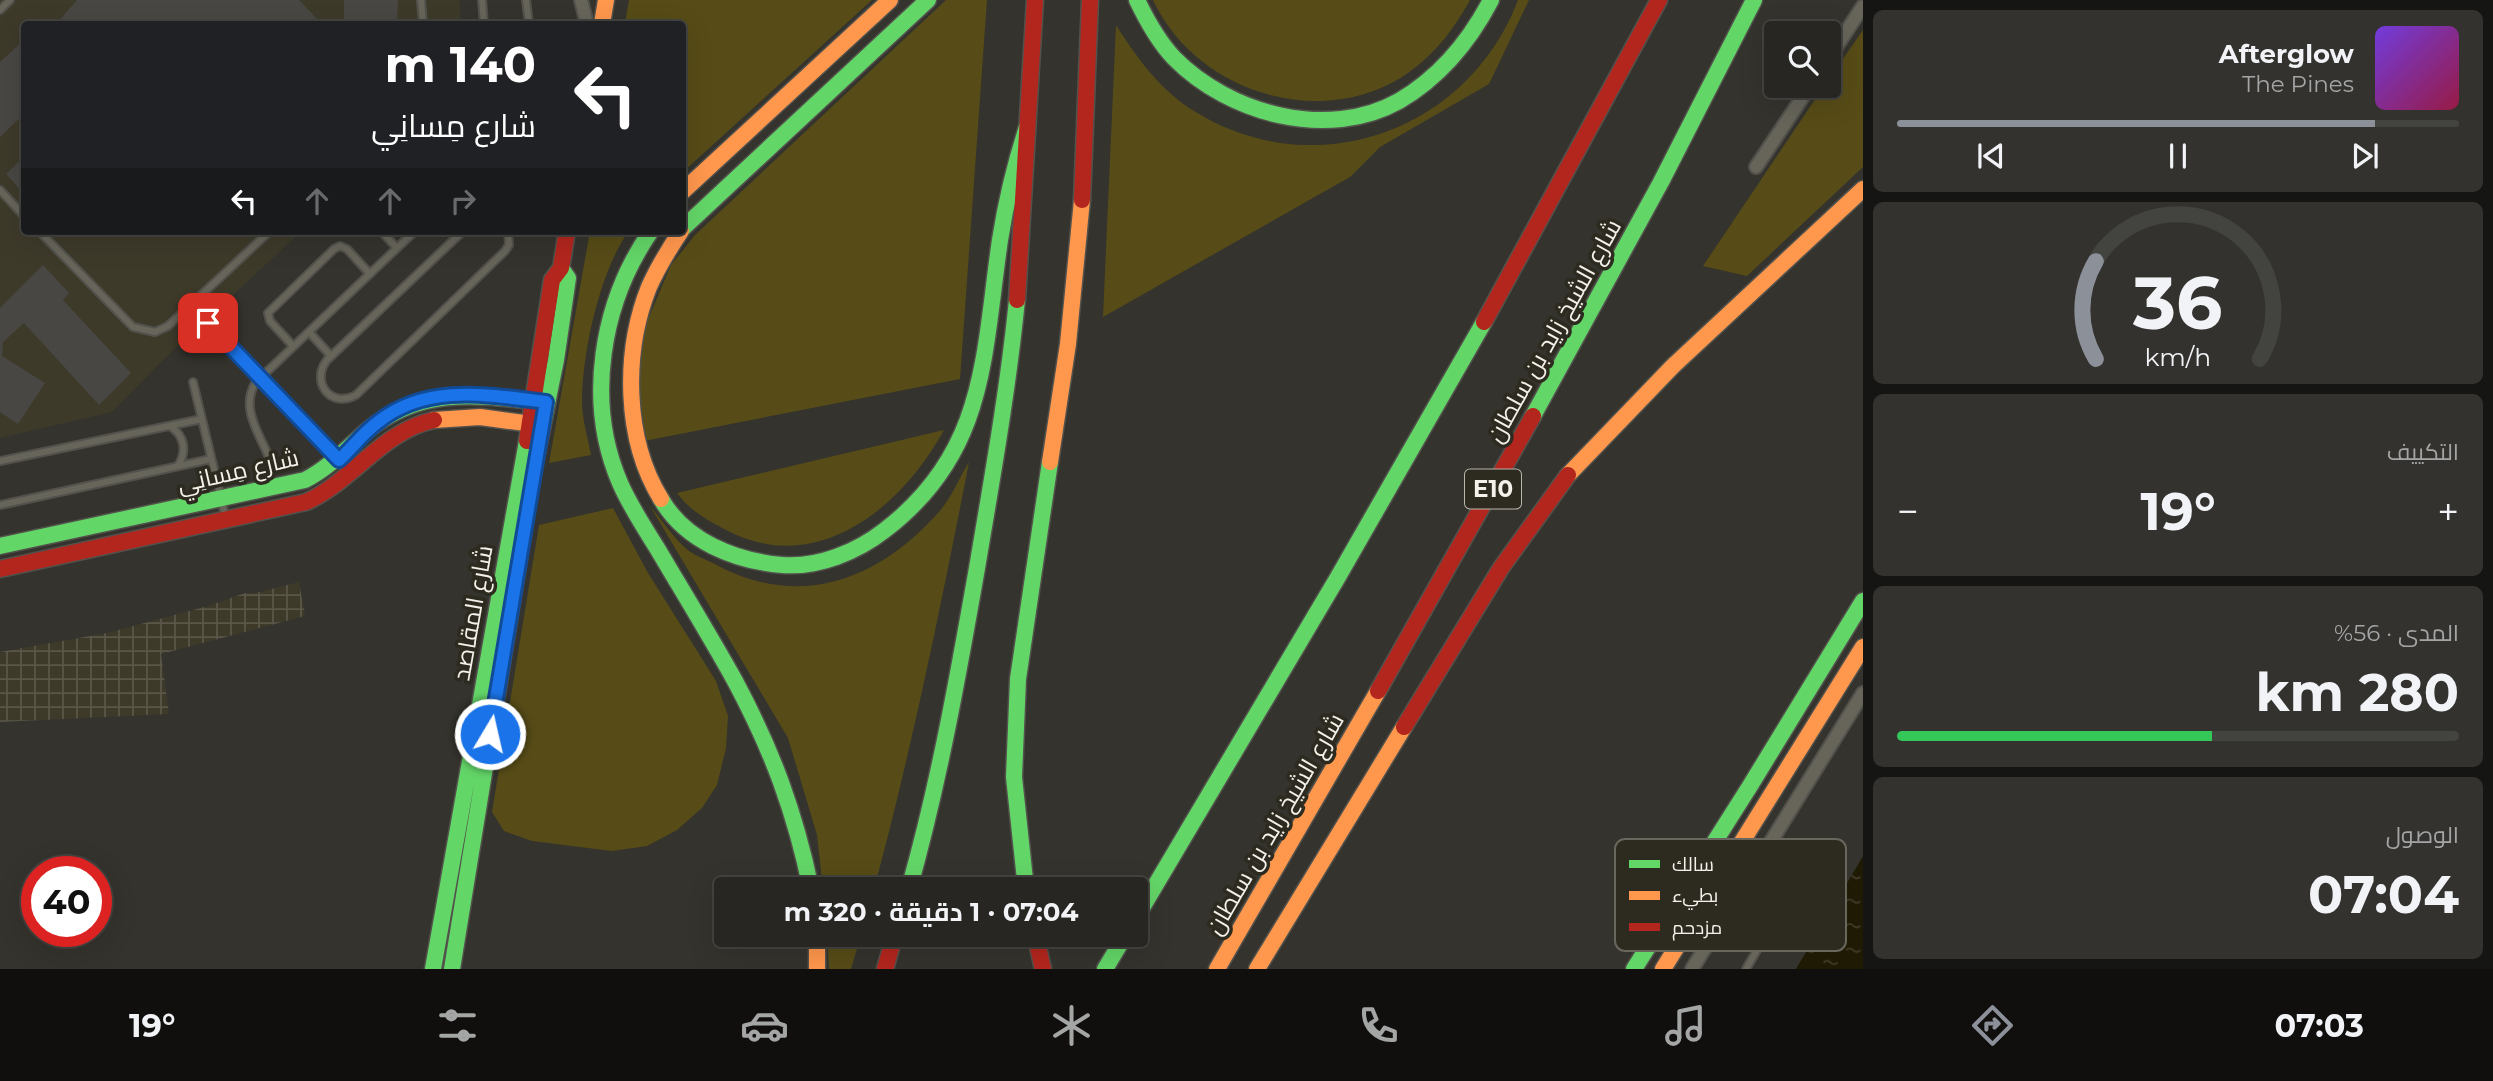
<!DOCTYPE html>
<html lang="ar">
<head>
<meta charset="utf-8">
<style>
  body { margin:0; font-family:Montserrat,Cairo,sans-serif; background:#33322f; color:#f1f3f6; direction:rtl; height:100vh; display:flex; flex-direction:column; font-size:26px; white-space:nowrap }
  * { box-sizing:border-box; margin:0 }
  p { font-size:23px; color:#a4a5a5 }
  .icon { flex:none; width:38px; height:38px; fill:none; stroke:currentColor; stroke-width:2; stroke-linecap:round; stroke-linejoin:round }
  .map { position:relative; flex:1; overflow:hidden; direction:ltr }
  .sheet { display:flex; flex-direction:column; gap:10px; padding:10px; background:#151513; width:630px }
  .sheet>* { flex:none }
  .banner { position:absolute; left:21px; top:21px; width:665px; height:214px; border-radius:7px; box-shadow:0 7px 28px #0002,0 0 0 2px #434340; direction:rtl; background:#202124; color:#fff; overflow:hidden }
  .fabs { position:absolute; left:1764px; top:21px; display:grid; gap:14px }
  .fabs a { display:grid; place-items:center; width:77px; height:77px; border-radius:7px; background:#272622; box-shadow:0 7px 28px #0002,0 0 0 2px #434340; font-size:35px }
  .speed { position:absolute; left:21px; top:856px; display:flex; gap:14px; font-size:35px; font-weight:700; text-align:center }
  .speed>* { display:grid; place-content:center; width:91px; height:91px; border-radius:50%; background:#272622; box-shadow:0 7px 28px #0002,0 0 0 2px #434340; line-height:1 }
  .speed .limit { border:10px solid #d22; background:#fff; color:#111 }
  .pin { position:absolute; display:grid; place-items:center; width:60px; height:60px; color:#fff; margin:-30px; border-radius:14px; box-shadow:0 4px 10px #0006 }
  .me { position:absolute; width:77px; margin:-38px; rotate:9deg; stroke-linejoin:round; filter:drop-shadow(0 0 5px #0008) }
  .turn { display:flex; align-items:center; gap:24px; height:147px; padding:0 35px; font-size:32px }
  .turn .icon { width:91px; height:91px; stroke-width:2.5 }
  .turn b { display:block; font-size:49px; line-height:60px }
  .lanes { display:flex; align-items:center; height:66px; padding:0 35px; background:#0003; justify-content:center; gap:35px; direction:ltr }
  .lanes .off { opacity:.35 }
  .big { font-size:52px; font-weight:700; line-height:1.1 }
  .sheet .widget { flex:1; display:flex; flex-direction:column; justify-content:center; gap:10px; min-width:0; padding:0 24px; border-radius:10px; background:#33322f }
  .sheet .dial { align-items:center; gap:0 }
  .dial svg { height:182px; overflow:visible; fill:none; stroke:#434340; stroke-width:7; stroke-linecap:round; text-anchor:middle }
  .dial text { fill:#f1f3f6; stroke:none }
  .song { display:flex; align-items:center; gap:21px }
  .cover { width:84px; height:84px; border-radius:10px; background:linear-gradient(135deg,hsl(260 70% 55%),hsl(340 70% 35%)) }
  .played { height:7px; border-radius:4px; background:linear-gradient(90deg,#8c9099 85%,#434340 85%) }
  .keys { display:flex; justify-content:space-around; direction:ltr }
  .heat { display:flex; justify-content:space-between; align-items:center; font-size:38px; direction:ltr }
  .charge { height:10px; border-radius:5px; background:linear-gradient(90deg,#34c759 56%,#434340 0) }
  .trip { position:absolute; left:714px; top:877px; width:434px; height:70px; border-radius:7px; background:#272622; box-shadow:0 7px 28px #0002,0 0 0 2px #434340; font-weight:700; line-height:70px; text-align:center; direction:rtl }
  .menu { display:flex; height:112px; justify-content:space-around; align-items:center; background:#100f0e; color:#a4a5a5 }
  .menu .icon { width:49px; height:49px }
  .menu .active { color:#8c9099 }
  .menu b { font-size:32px; color:#f1f3f6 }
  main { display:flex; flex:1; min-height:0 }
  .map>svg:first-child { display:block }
</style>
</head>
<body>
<main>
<section class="sheet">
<div class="widget">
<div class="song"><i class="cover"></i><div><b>Afterglow</b><p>The Pines</p></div></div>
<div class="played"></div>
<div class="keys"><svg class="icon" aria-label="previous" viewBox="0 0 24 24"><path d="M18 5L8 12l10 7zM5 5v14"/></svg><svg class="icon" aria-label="pause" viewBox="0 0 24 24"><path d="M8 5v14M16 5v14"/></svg><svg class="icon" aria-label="next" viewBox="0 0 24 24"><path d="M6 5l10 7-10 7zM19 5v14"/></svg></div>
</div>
<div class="widget dial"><svg viewBox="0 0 100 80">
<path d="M14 69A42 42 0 1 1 86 69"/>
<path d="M14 69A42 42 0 0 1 14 26" stroke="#8c9099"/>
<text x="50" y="56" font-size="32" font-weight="700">36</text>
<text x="50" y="72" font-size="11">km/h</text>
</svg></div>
<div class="widget"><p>التكييف</p>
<div class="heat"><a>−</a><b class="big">19°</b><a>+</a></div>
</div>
<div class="widget"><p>المدى · 56%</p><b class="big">280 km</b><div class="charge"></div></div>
<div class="widget"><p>الوصول</p><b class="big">07:04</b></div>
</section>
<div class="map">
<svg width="1863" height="969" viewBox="0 0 1863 969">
  <defs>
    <pattern id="industrial-grid" width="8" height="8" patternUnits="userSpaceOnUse" patternTransform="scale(1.75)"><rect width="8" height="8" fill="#3d3a2a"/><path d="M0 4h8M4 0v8" fill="none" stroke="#5a5749"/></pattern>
    <pattern id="water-ripples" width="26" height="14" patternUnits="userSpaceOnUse" patternTransform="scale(1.75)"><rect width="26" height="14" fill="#1f1a04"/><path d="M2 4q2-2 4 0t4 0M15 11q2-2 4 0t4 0" fill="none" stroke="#403c29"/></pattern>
  </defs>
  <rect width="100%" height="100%" fill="#34332d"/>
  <!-- built -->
  <path fill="#3d3a2a" d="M0 0H459L461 24H24V231H302L163 360 112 412 0 438Z"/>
  <!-- industrial -->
  <path fill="url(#industrial-grid)" d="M299 582 305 616 161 654 169 714 0 722V652L107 633 208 606 245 593H256Z"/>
  <!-- green -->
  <path fill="#574c17" d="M629 0H872L683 172 682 24H625Z
    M946 0H987L960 379 644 441 637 408 643 331 671 265 695 235Z
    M1153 0H1470C1454 29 1436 53 1408 73 1323 132 1196 93 1153 0Z
    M1518 0H1529L1489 84 1380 147 1350 177 1103 317 1116 25C1137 58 1160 90 1194 111 1314 186 1468 132 1518 0Z
    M1863 30V167L1747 276 1703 266 1824 86H1829V79Z
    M590 231H629C600 270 582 353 582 402 582 419 588 438 591 455L549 463Z
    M944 430C902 507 818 577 728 531 709 521 690 511 677 493Z
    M969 462C941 606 912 748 874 889H823L817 835 788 738 650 506C662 520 674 539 689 551 696 556 705 559 713 563 797 610 876 582 938 513 951 499 959 478 969 462Z
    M613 508 648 573 716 681 728 716 726 748 717 785 702 808 677 830 647 846 612 851 532 841 504 831 492 812 539 525Z
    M827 935H861L851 969H829Z"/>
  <!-- water -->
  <path fill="url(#water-ripples)" d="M1863 856V969H1796Z"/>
  <!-- building -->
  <path fill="#484743" d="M77 0H299L322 24H61L58 22Z
    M344 0H398L397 24H344Z
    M24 40V114L0 137V62Z
    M21 160 24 164V194L6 174Z
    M43 265 69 293 63 300 131 373 99 405 24 323 3 342 2 356 45 383 18 424 0 412V308Z"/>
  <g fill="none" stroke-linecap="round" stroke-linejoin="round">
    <defs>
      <path id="lane" d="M421 0 423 24
        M482 0 484 24
        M526 0 529 24
        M0 10 10 0
        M0 190 24 216
        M39 231 133 327 155 332 168 326 270 231
        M381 231 397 248
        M463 231 327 360C310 382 331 409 356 395L505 251 509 245 508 231
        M191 305 337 458
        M309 332 331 356
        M293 346 270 321 268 313 334 249 340 246 347 249 370 274
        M193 382 226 519
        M170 426C185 436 187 451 178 466
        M268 455C258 432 240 406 256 382L415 231
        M0 461 202 419
        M0 505 211 459
        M1746 969 1818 846"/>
      <path id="street" d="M581 0 587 24
        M1829 58 1863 6
        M1756 167 1810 86
        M1692 969 1863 693"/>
      <path id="fast" d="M1137 0C1147 21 1158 41 1174 58 1229 114 1328 141 1399 101 1440 77 1469 42 1491 0
        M682 229 928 0
        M651 231C601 303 585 402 620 483 630 506 644 527 657 548 683 592 710 636 735 681 772 750 795 812 811 889
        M1533 416 1661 182 1754 0
        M661 499C685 541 735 561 782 565 818 568 857 552 885 530 987 452 983 356 1000 240 1006 202 1015 164 1027 127
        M0 546 305 480C330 467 347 448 368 430 422 386 478 395 542 402
        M909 889C939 783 958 676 977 568 992 479 1008 390 1017 300
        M1026 889 1014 777 1018 679 1050 462
        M1136 918 1338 577 1484 322
        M433 969 527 441
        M452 969 534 467 556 360 568 278 561 268
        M1105 969 1126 934
        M1634 969 1750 786 1863 601"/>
      <path id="slow" d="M602 24 606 0
        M682 192 890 0
        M434 420 480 417 539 425
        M1050 462 1068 344 1082 200
        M1568 475 1673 366 1863 189
        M661 499C624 439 623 352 649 287 658 267 669 249 681 231
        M817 934V969
        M1217 969 1378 691
        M1257 969 1404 727
        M1663 969 1863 647"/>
      <path id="jam" d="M1082 200 1090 0
        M1017 300 1035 0
        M1484 322 1659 0
        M527 441 552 280 561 268 567 231
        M0 569 306 502C353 481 382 431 434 420
        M1378 691 1533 416
        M1404 727 1501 568 1568 475
        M1035 934 1043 969
        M885 969 895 934"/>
    </defs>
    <!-- lane casing -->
    <use href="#lane" stroke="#52514c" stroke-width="10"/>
    <!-- street casing -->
    <use href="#street" stroke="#52514c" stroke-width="16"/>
    <!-- fast casing -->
    <use href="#fast" stroke="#52514c" stroke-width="19"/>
    <!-- slow casing -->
    <use href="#slow" stroke="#52514c" stroke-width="19"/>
    <!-- jam casing -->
    <use href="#jam" stroke="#52514c" stroke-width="19"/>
    <!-- lane -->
    <use href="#lane" stroke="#67655a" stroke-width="6"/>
    <!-- street -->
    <use href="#street" stroke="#67655a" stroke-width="12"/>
    <!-- fast -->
    <use href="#fast" stroke="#63d668" stroke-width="16"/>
    <!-- slow -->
    <use href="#slow" stroke="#ff974d" stroke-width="16"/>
    <!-- jam -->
    <use href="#jam" stroke="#b3261e" stroke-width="16"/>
  </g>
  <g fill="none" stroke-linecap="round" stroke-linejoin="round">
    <defs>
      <path id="route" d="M208 323 339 460C352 448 363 433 378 422 427 383 488 395 546 402L490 734"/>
    </defs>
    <!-- route casing -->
    <use href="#route" stroke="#114b97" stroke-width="18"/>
    <!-- route -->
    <use href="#route" stroke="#1a73e8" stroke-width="12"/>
  </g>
  <g text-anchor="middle" stroke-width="7" stroke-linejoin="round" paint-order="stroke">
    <!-- shield labels -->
    <rect fill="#2d2b20" stroke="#b8b6ad" stroke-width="2" x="1465" y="469.5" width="56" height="39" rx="5"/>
    <g font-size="23" font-weight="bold" fill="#f3f1ea">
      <text x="1493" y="497">E10</text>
    </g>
    <!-- street labels -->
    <g font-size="24" fill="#f3f1ea" stroke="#2d2b20">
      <text transform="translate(1554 331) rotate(-61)" y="8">شارع الشيخ زايد بن سلطان</text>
      <text transform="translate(238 471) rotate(-13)" y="8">شارع مِسانِي</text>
      <text transform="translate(473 613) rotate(-80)" y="8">شارع المقاصد</text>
      <text transform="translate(1275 824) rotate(-60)" y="8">شارع الشيخ زايد بن سلطان</text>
    </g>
  </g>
  <!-- legend -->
  <rect x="1615" y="839" width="231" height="112" rx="10" fill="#2d2b20" stroke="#68665d" stroke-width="2"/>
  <rect x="1629" y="860" width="31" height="8" fill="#63d668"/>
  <rect x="1629" y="891" width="31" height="9" fill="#ff974d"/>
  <rect x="1629" y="923" width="31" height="8" fill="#b3261e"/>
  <g font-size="19" fill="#f3f1ea">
    <text x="1672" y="871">سالك</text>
    <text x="1672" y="902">بطيء</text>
    <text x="1672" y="934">مزدحم</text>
  </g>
</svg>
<div class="fabs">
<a><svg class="icon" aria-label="search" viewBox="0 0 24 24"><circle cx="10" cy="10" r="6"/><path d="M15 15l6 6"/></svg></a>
</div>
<div class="speed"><div class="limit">40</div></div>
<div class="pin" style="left:208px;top:323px;background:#d93025"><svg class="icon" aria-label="arrive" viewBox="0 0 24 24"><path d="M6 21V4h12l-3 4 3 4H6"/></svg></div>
<svg class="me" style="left:490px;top:734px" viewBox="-20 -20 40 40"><circle r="17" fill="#1a73e8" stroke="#fff" stroke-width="3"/><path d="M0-11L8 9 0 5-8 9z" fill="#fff"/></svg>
<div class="trip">07:04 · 1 دقيقة · 320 m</div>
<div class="banner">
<div class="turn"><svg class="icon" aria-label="left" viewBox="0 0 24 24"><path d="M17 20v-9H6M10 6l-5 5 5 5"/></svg><div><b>140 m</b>شارع مِسانِي</div></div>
<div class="lanes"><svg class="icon" aria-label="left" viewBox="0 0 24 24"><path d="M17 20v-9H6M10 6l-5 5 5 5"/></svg><svg class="icon off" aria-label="ahead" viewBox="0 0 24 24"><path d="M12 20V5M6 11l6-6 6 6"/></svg><svg class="icon off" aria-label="ahead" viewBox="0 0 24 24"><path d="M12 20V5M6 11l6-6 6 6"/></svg><svg class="icon off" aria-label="right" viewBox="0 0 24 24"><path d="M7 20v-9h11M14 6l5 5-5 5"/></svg></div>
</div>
</div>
</main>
<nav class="menu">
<b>07:03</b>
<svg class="icon active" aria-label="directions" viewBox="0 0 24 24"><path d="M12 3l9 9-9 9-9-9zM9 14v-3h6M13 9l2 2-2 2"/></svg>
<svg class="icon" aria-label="music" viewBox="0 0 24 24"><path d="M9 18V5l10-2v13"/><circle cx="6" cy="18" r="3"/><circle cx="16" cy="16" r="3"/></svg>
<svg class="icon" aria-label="phone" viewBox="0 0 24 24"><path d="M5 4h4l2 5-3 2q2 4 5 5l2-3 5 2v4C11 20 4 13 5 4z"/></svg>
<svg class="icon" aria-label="climate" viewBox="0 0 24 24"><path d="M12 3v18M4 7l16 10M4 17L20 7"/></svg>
<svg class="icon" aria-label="car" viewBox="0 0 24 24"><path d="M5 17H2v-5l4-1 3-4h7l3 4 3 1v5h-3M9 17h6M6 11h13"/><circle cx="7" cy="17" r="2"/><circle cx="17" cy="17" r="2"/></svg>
<svg class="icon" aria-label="filters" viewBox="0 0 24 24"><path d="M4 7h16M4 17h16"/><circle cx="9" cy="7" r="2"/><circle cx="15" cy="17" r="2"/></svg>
<b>19°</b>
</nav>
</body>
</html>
